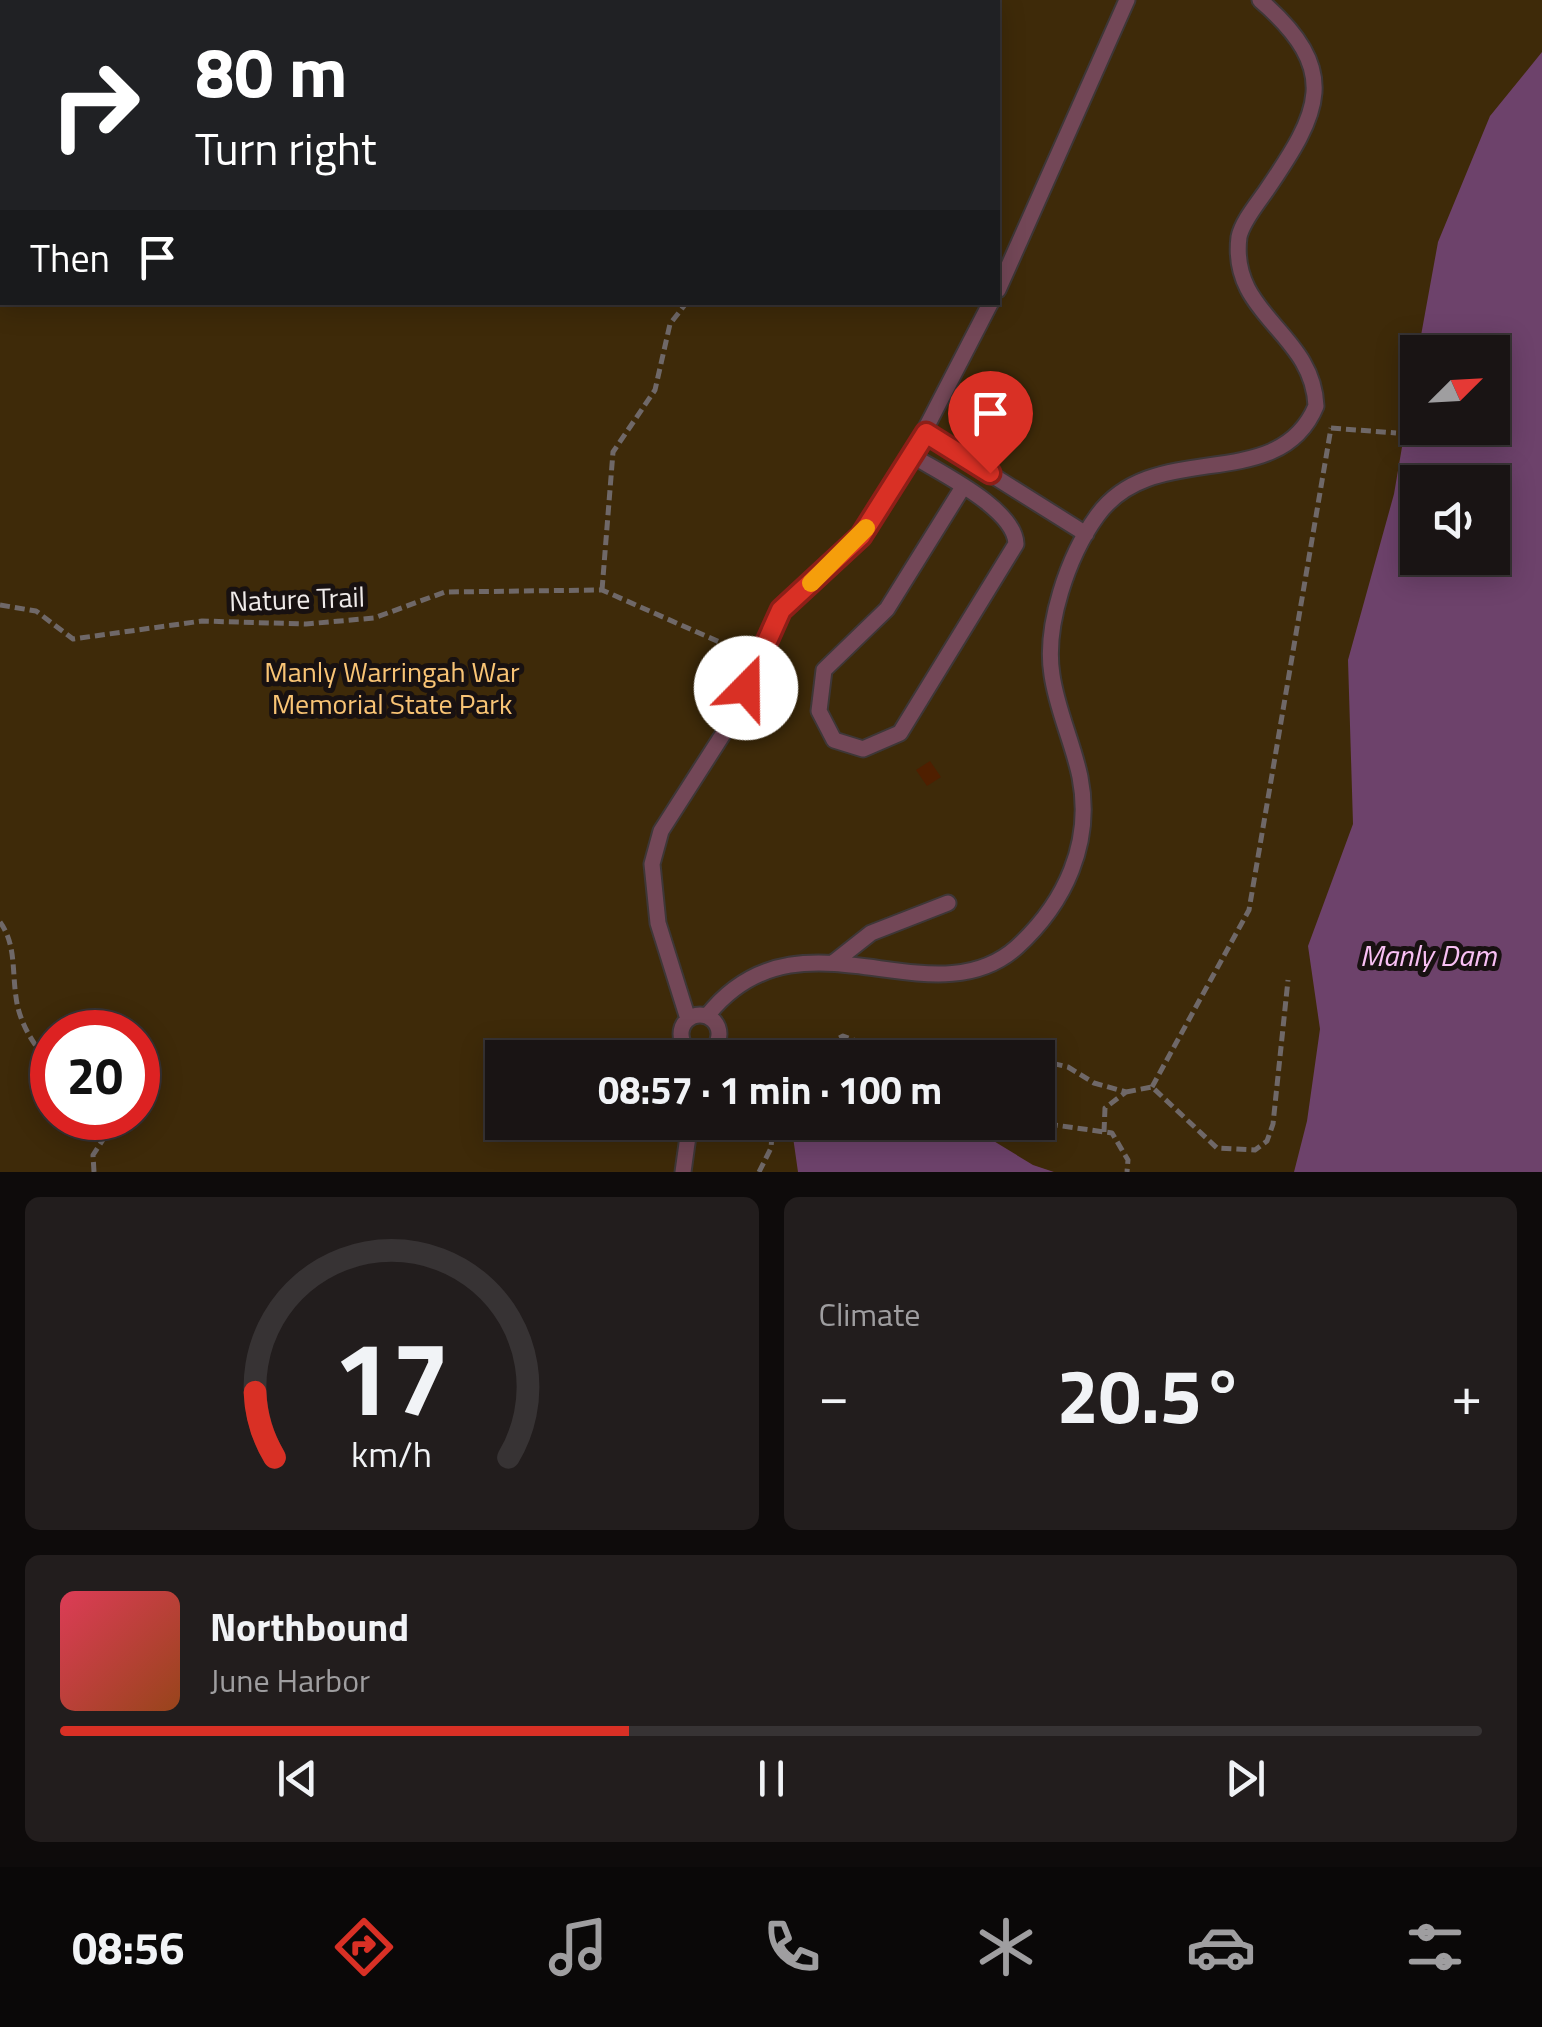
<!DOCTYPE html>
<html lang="en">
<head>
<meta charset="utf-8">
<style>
  body { margin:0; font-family:"Titillium Web",sans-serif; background:#221d1d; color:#f1f3f6; height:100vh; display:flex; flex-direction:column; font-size:38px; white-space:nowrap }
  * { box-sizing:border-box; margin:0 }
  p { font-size:32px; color:#9f9ea0 }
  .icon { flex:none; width:55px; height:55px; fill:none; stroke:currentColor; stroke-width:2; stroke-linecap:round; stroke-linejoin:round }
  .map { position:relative; height:1172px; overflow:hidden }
  .details { display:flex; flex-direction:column; gap:25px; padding:25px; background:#0e0b0b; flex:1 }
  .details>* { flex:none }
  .hud { position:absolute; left:0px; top:0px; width:1000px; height:305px; box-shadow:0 5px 25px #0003,0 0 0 2px #373334; background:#202124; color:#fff; overflow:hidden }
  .needle { width:65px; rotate:66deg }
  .fabs { position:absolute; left:1400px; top:335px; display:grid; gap:20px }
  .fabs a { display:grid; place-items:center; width:110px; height:110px; border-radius:0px; background:#191414; box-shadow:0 5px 25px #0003,0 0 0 2px #373334; font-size:50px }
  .speed { position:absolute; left:30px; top:1010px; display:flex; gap:20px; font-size:50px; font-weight:700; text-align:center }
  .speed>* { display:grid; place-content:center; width:130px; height:130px; border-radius:50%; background:#191414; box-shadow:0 5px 25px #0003,0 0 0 2px #373334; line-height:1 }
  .speed .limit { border:15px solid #d22; background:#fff; color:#111 }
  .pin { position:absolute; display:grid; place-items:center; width:85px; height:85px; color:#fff; margin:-102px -42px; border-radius:50% 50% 50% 0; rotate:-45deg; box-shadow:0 0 10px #0007 }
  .pin .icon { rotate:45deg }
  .me { position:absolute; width:110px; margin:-55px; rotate:22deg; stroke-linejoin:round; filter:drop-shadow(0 0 8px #0008) }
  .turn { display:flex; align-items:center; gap:35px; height:210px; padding:0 30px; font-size:45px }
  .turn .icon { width:130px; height:130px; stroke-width:2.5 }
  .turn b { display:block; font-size:70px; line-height:85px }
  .then { display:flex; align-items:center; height:95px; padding:0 30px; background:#0003; gap:20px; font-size:38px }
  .big { font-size:75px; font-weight:700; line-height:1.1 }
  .details .tile { flex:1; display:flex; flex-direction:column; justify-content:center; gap:15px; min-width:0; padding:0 35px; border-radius:15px; background:#221d1d }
  .details .dial { align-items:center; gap:0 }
  .dial svg { height:260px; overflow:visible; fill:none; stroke:#373334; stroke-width:7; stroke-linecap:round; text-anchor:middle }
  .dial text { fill:#f1f3f6; stroke:none }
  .song { display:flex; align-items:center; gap:30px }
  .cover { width:120px; height:120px; border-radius:15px; background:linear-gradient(135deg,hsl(350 70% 55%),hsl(20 70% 35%)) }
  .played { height:10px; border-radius:5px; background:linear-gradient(90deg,#d93025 40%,#373334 40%) }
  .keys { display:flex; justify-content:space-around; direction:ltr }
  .heat { display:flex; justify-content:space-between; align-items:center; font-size:55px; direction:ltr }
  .details .tiles { flex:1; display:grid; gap:25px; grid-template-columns:1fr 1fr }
  .tile:last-child { grid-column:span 2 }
  .trip { position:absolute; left:485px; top:1040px; width:570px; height:100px; border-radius:0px; background:#191414; box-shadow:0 5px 25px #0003,0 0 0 2px #373334; font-weight:700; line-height:100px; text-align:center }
  .menu { display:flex; height:160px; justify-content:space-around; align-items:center; background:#0a0808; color:#9f9ea0 }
  .menu .icon { width:70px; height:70px }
  .menu .on { color:#d93025 }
  .menu b { font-size:45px; color:#f1f3f6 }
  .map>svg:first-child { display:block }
</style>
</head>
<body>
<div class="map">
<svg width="1542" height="1172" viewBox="0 0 1542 1172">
  <rect width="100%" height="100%" fill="#211a1a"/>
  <!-- green -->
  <path fill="#3e2a09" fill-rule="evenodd" d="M0 0H1542V1172H0ZM2 2H998V302H2ZM1418 352H1492V428H1418ZM1418 482H1492V558H1418ZM52 1032H138V1118H52ZM502 1058H1038V1122H502Z"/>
  <!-- water -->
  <path fill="#6d426b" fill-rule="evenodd" d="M1542 52V1172H1294L1307 1121 1320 1029 1308 946 1353 824 1348 660 1394 494 1418 353V428H1492V352H1418L1438 242 1490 116ZM1418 482H1492V558H1418Z
    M791 1123H964L1033 1165 1054 1172H798Z"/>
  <!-- building -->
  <path fill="#4f1f00" d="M930 761 941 777 927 786 916 770Z"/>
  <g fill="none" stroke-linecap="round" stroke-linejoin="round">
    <defs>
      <path id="lane" d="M0 4 2 12
        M1 71 2 67
        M998 290 1127 0
        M925 433 1086 534
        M913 456C942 474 1015 509 1016 544L900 733 863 749 834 740 819 711 824 670 887 609 963 487
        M833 963 871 933 948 903
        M681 1034a19 19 0 1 1 38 0a19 19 0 1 1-38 0Z
        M707 1016C799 899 931 1024 1017 947 1065 903 1093 843 1080 777 1073 743 1057 710 1052 675 1044 626 1068 556 1097 516 1154 436 1278 497 1316 406 1313 332 1229 315 1239 237 1242 222 1257 204 1266 191 1320 112 1342 71 1260 0
        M688 1019 658 923 652 864 661 831 734 717 781 610 861 536 899 480 991 302
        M683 1172 690 1122"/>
    </defs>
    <!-- lane casing -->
    <use href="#lane" stroke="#3e3737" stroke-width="19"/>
    <!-- path -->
    <path stroke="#6f6868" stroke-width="5" stroke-dasharray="10 5" stroke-linecap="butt" d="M850 2V0
      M1331 428 1396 433
      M602 590 613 452 655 390 670 324 687 302
      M0 605 36 611 73 639 202 621 306 624 374 618 445 592 602 590 742 652
      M0 922C16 944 12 970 16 997 19 1023 35 1048 52 1065
      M799 1058 843 1036 900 1058
      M1016 1058 1023 1052 1033 1058
      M1038 1060 1068 1067 1094 1083 1126 1092 1105 1108 1104 1132
      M1152 1087 1249 910 1331 428
      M1126 1092 1152 1087 1217 1148 1255 1150 1267 1141 1273 1124 1288 980
      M1033 1122 1112 1133 1128 1160 1127 1172
      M94 1172 93 1155 106 1135 103 1118
      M759 1172 771 1148 773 1122"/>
    <!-- lane -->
    <use href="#lane" stroke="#734757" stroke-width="15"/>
  </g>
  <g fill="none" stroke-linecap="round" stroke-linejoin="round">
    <defs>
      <path id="route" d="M746 688 781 610 861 536 926 433 990 473"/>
    </defs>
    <!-- route casing -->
    <use href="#route" stroke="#8d1f18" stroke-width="25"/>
    <!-- route -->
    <use href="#route" stroke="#d93025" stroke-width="18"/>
    <!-- slow -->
    <path stroke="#f59e0b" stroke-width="18" d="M811 583 866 528"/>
  </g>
  <g text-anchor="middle" stroke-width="10" stroke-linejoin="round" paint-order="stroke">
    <!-- street labels -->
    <g font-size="28" fill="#f0ebea" stroke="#181111">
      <text transform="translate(297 599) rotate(-2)" y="10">Nature Trail</text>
    </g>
    <!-- park labels -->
    <g font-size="28" fill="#f9c475" stroke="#181111">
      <text x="392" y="682">Manly Warringah War<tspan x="392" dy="32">Memorial State Park</tspan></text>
    </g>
    <!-- water labels -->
    <g font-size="30" font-style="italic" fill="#f8c0f3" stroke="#181111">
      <text x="1428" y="966">Manly Dam</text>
    </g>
  </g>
</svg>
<div class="fabs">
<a><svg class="needle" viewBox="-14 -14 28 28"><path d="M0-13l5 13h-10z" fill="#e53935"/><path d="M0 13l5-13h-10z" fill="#9f9ea0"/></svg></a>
<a><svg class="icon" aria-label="sound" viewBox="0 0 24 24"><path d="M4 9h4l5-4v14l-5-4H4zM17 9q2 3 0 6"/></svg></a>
</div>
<div class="speed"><div class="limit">20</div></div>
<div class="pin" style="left:990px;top:473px;background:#d93025"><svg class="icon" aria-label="arrive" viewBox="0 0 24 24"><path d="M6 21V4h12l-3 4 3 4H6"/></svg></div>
<svg class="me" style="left:746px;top:688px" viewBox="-20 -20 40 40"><circle r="19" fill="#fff"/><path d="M0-13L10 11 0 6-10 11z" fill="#d93025"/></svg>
<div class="trip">08:57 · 1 min · 100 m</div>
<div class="hud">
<div class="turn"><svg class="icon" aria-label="right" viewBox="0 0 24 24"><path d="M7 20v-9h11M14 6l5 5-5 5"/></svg><div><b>80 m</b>Turn right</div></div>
<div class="then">Then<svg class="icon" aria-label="arrive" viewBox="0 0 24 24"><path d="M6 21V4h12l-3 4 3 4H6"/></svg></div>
</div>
</div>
<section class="details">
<div class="tiles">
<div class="tile dial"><svg viewBox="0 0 100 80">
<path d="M14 69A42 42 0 1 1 86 69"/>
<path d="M14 69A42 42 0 0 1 8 49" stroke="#d93025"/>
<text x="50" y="56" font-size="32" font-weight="700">17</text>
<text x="50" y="72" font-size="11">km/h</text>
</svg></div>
<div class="tile"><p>Climate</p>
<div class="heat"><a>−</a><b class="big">20.5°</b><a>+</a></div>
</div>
<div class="tile">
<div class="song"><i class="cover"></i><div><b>Northbound</b><p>June Harbor</p></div></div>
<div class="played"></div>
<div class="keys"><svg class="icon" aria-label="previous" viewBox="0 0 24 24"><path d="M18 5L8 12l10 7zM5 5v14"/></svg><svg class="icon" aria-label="pause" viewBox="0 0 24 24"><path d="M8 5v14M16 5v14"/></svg><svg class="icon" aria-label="next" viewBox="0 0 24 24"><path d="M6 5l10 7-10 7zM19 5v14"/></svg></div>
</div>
</div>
</section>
<nav class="menu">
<b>08:56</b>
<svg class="icon on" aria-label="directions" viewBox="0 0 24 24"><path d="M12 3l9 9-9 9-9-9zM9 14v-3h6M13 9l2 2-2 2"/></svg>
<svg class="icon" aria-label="music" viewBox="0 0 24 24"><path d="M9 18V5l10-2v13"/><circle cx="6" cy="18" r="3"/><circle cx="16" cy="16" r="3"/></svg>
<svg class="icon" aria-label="phone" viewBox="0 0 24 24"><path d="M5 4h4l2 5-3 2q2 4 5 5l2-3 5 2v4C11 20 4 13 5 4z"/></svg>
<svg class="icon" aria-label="climate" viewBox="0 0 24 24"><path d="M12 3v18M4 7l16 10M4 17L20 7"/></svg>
<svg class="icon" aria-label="car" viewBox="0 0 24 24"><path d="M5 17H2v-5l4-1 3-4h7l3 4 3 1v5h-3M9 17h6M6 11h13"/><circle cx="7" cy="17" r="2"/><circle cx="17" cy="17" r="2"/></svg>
<svg class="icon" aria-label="filters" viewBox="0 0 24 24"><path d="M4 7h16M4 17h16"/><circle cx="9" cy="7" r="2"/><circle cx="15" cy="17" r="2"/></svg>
</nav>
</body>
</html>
